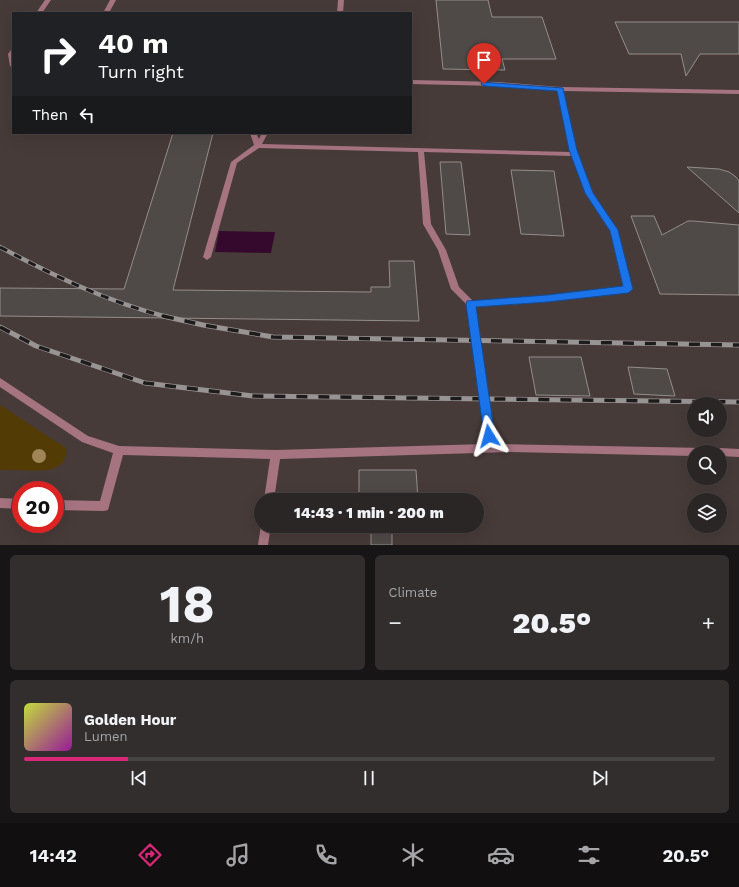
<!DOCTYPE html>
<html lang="en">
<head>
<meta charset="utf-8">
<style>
  body { margin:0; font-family:"Work Sans",sans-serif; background:#322e2e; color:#f1f3f6; height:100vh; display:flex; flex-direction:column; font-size:15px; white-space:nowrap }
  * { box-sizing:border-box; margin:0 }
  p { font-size:13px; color:#a5a5a7 }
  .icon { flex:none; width:22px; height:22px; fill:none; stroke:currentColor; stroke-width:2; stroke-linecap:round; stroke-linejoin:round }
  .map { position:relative; height:545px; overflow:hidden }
  .details { display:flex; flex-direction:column; gap:10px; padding:10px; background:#171515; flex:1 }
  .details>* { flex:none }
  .top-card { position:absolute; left:12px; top:12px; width:400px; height:122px; border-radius:0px; box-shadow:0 4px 16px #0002,0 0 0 1px #464343; background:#202124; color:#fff; overflow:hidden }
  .buttons { position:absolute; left:687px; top:397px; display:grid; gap:8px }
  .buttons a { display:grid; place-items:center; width:40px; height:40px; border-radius:50%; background:#2a2626; box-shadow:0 4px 16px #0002,0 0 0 1px #464343; font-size:20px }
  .speed { position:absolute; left:12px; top:481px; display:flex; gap:8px; font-size:20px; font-weight:700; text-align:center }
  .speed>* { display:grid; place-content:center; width:52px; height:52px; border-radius:50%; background:#2a2626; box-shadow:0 4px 16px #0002,0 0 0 1px #464343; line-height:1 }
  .speed .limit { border:6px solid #d22; background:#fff; color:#111 }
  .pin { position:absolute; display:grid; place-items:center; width:34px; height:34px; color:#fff; margin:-41px -17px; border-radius:50% 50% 50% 0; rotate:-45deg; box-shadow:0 0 4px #0007 }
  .pin .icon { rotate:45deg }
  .me { position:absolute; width:44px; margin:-22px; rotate:352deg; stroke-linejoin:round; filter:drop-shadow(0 0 3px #0008) }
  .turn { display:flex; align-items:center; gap:14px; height:84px; padding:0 20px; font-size:18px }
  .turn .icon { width:52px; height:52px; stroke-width:2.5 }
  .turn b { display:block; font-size:28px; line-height:34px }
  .then { display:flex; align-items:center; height:38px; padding:0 20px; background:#0003; gap:8px; font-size:15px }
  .big { font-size:30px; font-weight:800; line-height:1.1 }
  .details .widget { flex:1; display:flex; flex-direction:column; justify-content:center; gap:6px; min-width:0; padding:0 14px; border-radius:6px; background:#322e2e }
  .details .dial { align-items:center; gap:0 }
  .dial b { font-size:52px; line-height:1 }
  .song { display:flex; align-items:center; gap:12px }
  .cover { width:48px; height:48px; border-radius:6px; background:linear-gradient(135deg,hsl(70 70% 55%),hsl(300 70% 35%)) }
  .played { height:4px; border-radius:2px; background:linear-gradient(90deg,#db2777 15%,#464343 15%) }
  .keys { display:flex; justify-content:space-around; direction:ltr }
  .heat { display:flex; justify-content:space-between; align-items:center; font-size:22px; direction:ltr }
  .details .tiles { flex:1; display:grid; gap:10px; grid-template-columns:1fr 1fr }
  .widget:last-child { grid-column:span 2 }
  .trip { position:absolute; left:254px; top:493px; width:230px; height:40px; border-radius:20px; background:#2a2626; box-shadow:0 4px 16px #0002,0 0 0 1px #464343; font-weight:800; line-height:40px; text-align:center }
  .tab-bar { display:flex; height:64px; justify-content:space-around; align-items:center; background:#110f0f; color:#a5a5a7 }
  .tab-bar .icon { width:28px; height:28px }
  .tab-bar .active { color:#db2777 }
  .tab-bar b { font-size:18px; color:#f1f3f6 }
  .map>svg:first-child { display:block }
</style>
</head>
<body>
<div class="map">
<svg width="739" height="545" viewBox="0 0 739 545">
  <rect width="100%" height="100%" fill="#383332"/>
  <!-- built -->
  <path fill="#473b39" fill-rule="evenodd" d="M0 0H739V545H0ZM13 13H411V133H13ZM694 404H720V430H694ZM694 452H720V478H694ZM21 490H55V524H21ZM261 500H477V526H261ZM694 500H720V526H694Z"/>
  <!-- green -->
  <path fill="#533b06" d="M0 405 66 448C68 458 62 466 52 469 42 472 11 470 0 470Z"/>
  <!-- water -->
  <path fill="#35082d" d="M219 231 275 232 271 253 215 252Z"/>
  <!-- building -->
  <path fill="#4f4a48" stroke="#938e8b" d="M436 0H488L492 17H542L556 59H502L505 70 443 69Z
    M615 22H739V54H700L686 76 681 54H629Z
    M173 133H213L173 290 371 292V287H390L389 261H414L419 321 0 316V288L124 289Z
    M440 162H461L470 235 446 234Z
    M687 167 719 169 729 172 736 177 739 181V213Z
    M511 170 554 171 564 236 521 234Z
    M631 216H654L662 235 688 221H693L739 225V295L660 294Z
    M529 357H581L590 396 536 395Z
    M628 367 667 369 675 396 634 394Z
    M359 470H416L418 500H359Z
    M371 526H392V545H371Z"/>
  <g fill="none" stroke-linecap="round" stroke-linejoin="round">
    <!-- lane -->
    <path fill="#a67481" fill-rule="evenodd" d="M45 0H51L42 13H36Z
      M110 0H116L109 13H103Z
      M338 0H344L343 13H337Z
      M13 49V68L10 66 8 54 11 50Z
      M411 80 499 82 560 87 739 90V94L563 91 576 150 593 193 618 231 632 289 631 291 628 292 547 302 476 307 495 444 705 448 708 449 710 452H694V456L511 452 280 459 274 500H264L270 459 123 455 108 510 104 511 55 510V500L100 501 113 453 82 442 0 387V378L88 436 119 446 276 450 486 444 467 305 451 289 438 250 423 224 418 152 259 148 237 163 211 257 207 260 203 257 231 162 254 145 250 133H256L259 139 262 133H268L262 144 570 152 557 91 499 86 411 84ZM424 152 572 156 585 193 610 231 623 287 547 296 473 301 459 287 446 250 431 224Z
      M720 448 739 449V457L720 456V452H715L717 449Z
      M0 498 21 499V509L0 508Z
      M261 525 271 526 268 545H258Z"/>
    <defs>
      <path id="rail-far1" d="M0 247C54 276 108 302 167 317"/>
      <path id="rail" d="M163 316 203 325 273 337 739 345
        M0 327 36 346 145 383 253 396 739 402"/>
    </defs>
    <!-- rail-far1 casing -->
    <use href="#rail-far1" stroke="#989493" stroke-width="4.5"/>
    <!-- rail casing -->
    <use href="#rail" stroke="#989493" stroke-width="5"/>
    <!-- rail-far1 -->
    <use href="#rail-far1" stroke="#1d1b1b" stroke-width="3" stroke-dasharray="8" stroke-linecap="butt"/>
    <!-- rail -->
    <use href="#rail" stroke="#1d1b1b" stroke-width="3.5" stroke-dasharray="11" stroke-linecap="butt"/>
  </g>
  <!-- trees -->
  <circle fill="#a08556" cx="39" cy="456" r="7"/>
  <!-- route -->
  <path fill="#1a73e8" stroke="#114b97" d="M482 82 563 88 577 150 593 193 618 230 633 289 628 293 547 302 476 307 495 436 493 439 489 441 485 439 484 436 466 304 467 301 547 295 623 286 610 231 585 193 569 150 557 91 484 86 481 84Z"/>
</svg>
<div class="buttons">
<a><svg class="icon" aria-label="sound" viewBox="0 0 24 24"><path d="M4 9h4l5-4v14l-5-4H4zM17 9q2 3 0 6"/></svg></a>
<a><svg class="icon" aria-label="search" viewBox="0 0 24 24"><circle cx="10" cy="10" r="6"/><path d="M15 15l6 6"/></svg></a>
<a><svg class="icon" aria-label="layers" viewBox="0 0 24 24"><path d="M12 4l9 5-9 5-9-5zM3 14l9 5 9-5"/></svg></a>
</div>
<div class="speed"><div class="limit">20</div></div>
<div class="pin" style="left:484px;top:84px;background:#d93025"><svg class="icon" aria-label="arrive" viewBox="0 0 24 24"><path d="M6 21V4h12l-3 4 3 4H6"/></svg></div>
<svg class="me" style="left:489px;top:436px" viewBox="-20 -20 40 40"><path d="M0-17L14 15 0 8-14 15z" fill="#1a73e8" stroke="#fff" stroke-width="4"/></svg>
<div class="trip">14:43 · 1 min · 200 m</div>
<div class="top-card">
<div class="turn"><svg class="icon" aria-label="right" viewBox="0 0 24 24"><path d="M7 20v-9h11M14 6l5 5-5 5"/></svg><div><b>40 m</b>Turn right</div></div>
<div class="then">Then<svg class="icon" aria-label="left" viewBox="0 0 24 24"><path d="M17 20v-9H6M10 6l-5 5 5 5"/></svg></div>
</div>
</div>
<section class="details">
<div class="tiles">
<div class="widget dial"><b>18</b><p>km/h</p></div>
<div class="widget"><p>Climate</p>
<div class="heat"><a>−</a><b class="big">20.5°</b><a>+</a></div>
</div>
<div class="widget">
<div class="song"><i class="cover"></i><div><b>Golden Hour</b><p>Lumen</p></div></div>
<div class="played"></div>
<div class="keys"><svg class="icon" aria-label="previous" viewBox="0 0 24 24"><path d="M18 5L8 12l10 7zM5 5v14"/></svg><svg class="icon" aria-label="pause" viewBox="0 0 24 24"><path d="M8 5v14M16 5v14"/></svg><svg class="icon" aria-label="next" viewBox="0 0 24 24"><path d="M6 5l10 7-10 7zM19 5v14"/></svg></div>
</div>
</div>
</section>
<nav class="tab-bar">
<b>14:42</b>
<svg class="icon active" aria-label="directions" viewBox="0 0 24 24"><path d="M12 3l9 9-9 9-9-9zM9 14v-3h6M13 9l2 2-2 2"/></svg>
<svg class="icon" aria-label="music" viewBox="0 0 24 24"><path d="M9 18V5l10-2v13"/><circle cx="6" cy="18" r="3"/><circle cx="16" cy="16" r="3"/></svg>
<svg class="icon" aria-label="phone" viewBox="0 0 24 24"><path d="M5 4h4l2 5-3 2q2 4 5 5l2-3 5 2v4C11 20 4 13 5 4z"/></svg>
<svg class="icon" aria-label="climate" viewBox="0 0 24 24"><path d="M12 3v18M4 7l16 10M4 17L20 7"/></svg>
<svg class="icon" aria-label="car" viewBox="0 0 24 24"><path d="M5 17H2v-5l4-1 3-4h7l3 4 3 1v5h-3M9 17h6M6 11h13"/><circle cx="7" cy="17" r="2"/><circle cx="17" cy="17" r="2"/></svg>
<svg class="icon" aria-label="filters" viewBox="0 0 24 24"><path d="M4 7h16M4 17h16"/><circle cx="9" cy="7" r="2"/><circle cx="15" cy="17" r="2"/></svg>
<b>20.5°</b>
</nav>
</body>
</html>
